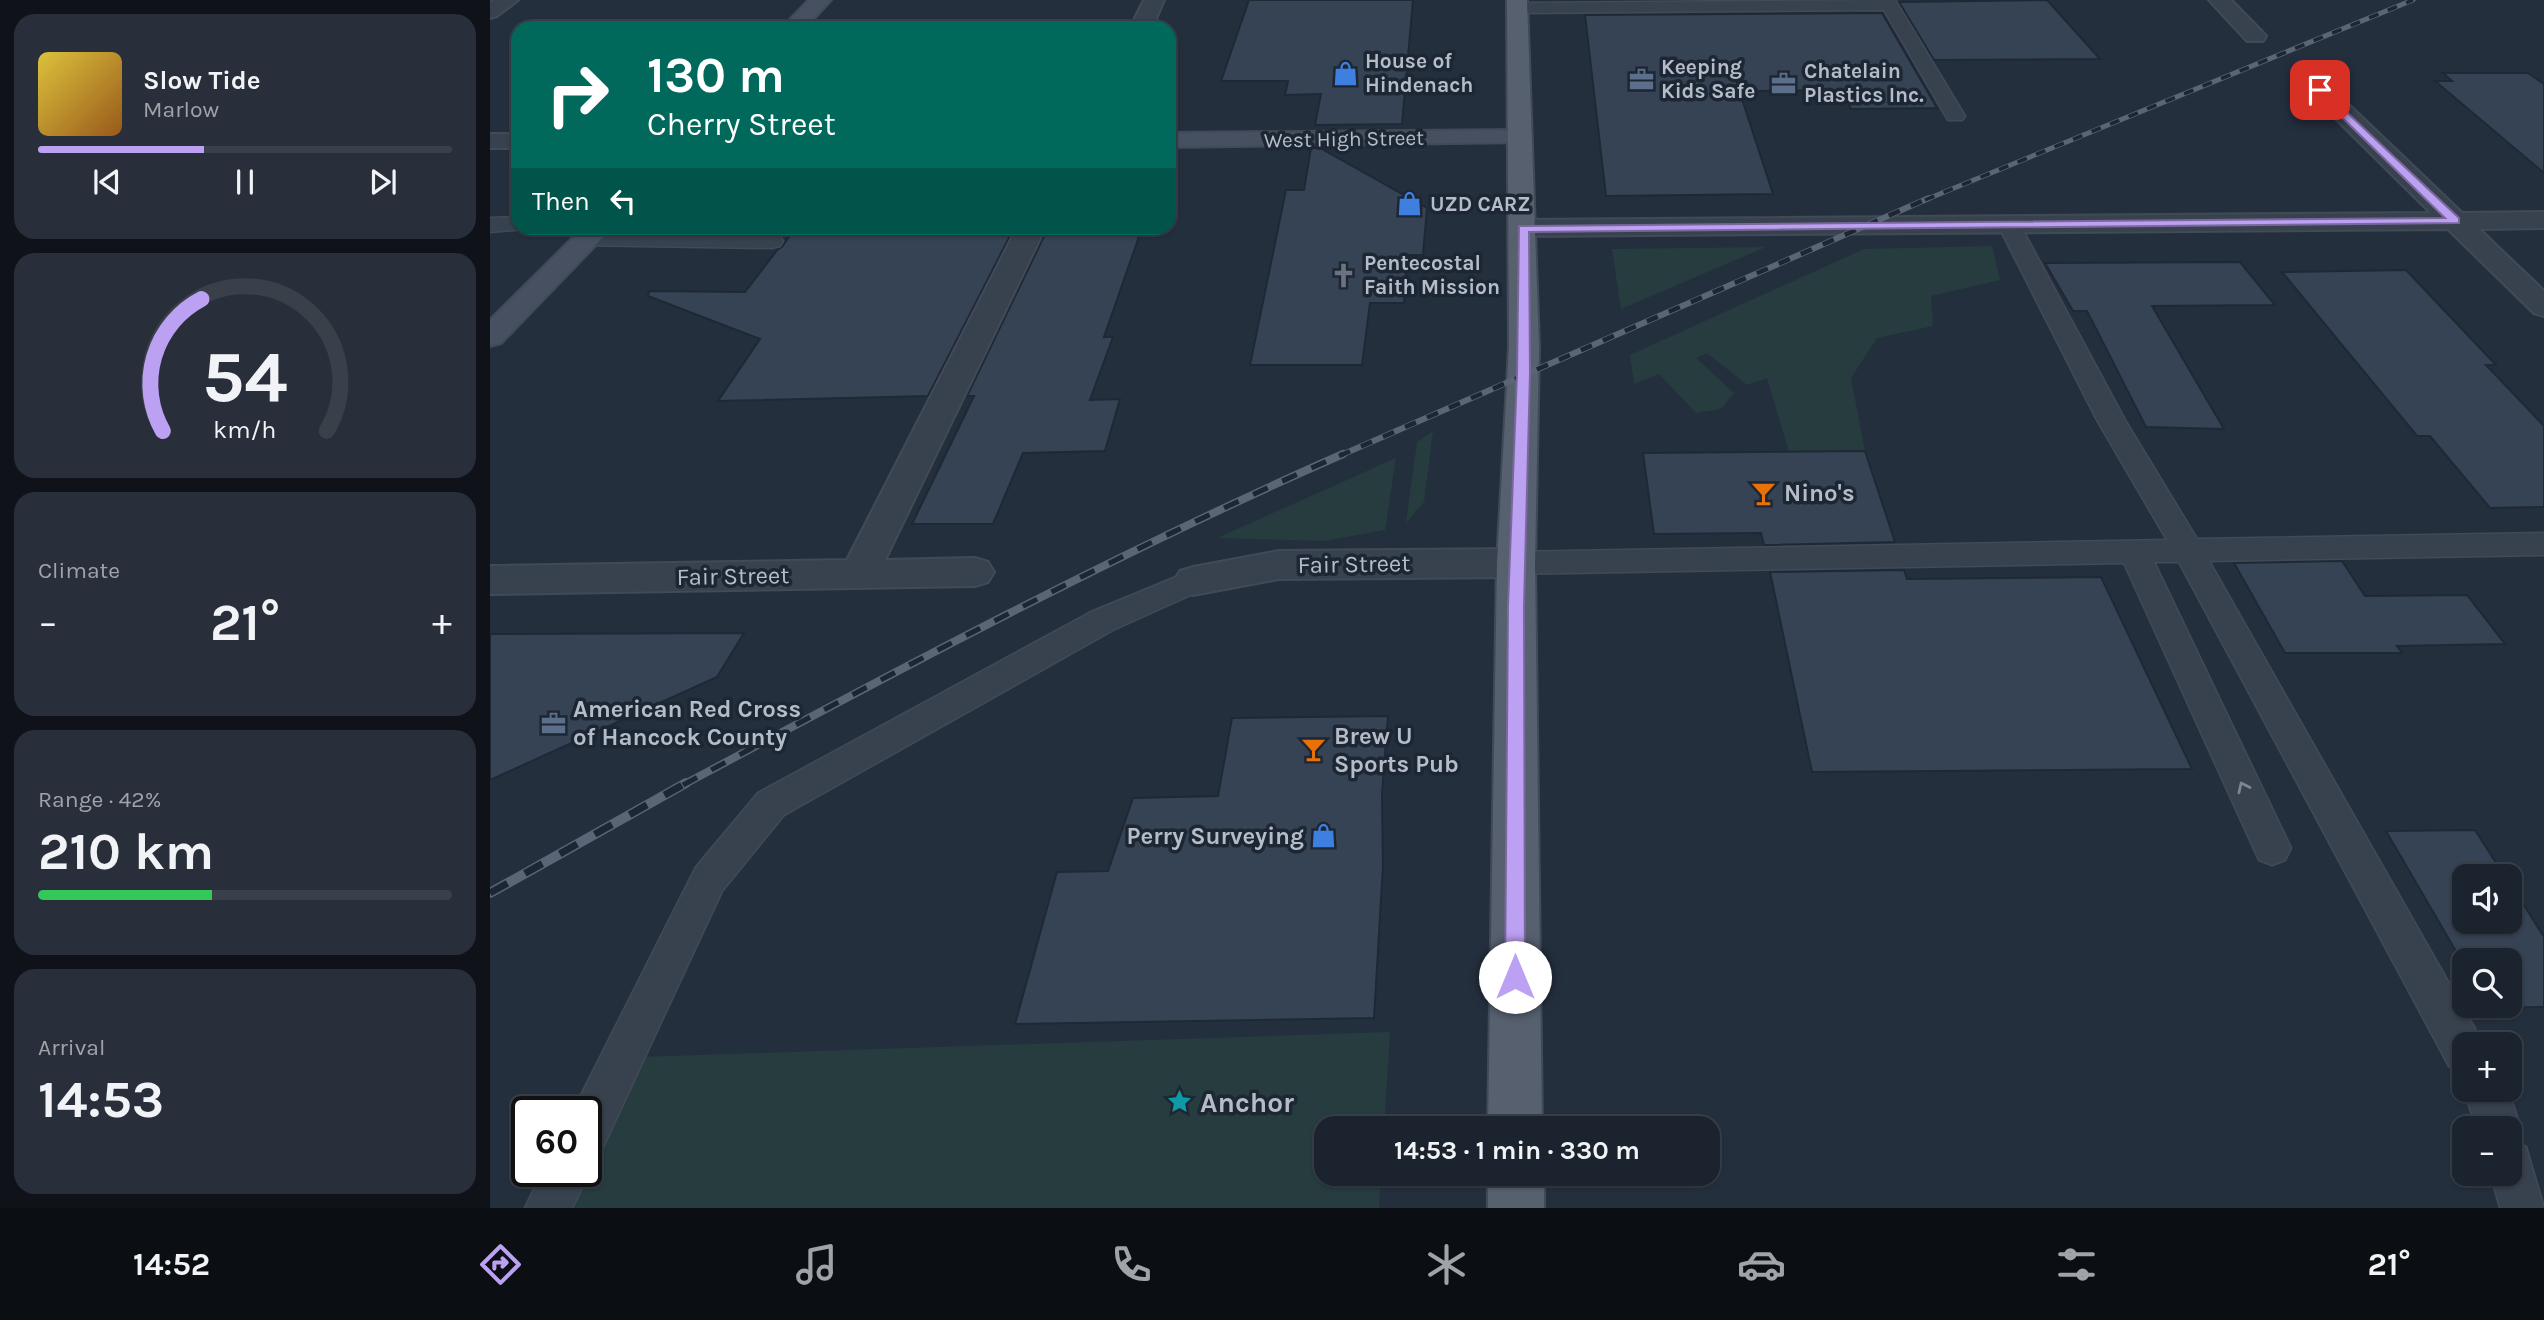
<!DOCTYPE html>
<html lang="en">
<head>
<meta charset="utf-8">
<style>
  body { margin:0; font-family:Karla,sans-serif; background:#282f3a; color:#f1f3f6; height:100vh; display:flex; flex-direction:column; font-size:26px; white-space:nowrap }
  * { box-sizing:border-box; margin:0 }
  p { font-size:23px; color:#a0a4aa }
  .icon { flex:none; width:38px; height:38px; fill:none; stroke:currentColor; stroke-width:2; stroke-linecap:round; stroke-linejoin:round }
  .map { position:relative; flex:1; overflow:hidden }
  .panel { display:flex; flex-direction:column; gap:14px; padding:14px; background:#0f1319; width:490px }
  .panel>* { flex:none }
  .hud { position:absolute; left:21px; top:21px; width:665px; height:214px; border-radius:21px; box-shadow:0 2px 5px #0004,0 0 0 2px #39404a; background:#00695c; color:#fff; overflow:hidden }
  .tools { position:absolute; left:1962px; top:864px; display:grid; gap:14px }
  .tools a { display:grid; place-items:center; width:70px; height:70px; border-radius:14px; background:#1b232e; box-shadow:0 2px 5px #0004,0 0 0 2px #39404a; font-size:35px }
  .speed { position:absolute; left:21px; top:1096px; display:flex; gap:14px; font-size:35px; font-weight:700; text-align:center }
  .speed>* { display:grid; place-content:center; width:91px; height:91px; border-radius:50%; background:#1b232e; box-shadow:0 2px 5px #0004,0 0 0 2px #39404a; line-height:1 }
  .speed .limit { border:4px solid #111; border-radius:10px; background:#fff; color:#111 }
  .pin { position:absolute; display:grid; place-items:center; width:60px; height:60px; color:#fff; margin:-30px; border-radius:14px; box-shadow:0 4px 10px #0006 }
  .me { position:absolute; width:77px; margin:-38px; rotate:0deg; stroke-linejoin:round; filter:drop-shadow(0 0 5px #0008) }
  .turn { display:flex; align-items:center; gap:24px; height:147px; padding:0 21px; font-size:32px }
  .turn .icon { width:91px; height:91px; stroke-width:2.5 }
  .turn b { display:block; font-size:49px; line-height:60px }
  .then { display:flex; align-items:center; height:66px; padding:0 21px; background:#0003; gap:14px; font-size:26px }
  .big { font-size:52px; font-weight:700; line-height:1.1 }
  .panel .tile { flex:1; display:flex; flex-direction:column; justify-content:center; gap:10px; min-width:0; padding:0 24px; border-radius:21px; background:#282f3a }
  .panel .dial { align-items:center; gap:0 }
  .dial svg { height:182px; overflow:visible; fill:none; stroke:#39404a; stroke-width:7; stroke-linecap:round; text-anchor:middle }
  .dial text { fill:#f1f3f6; stroke:none }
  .song { display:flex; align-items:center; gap:21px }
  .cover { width:84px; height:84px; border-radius:10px; background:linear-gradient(135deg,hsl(50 70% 55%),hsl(30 70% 35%)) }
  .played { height:7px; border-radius:4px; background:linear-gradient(90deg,#bca0f2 40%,#39404a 40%) }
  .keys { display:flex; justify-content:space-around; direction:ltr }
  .heat { display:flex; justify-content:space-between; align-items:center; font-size:38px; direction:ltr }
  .charge { height:10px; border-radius:5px; background:linear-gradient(90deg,#34c759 42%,#39404a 0) }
  .trip { position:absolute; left:824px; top:1116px; width:406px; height:70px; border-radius:21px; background:#1b232e; box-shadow:0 2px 5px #0004,0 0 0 2px #39404a; font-weight:700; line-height:70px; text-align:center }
  .dock { display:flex; height:112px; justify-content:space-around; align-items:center; background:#0b0e12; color:#a0a4aa }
  .dock .icon { width:49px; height:49px }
  .dock .selected { color:#bca0f2 }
  .dock b { font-size:32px; color:#f1f3f6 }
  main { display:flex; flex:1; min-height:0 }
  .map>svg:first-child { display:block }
</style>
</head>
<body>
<main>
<section class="panel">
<div class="tile">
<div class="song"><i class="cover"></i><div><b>Slow Tide</b><p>Marlow</p></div></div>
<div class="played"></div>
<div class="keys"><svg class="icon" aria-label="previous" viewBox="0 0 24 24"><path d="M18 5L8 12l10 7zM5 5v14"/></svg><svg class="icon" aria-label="pause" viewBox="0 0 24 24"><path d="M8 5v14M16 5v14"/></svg><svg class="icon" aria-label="next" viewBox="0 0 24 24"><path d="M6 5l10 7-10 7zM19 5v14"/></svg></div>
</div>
<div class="tile dial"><svg viewBox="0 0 100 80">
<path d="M14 69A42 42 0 1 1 86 69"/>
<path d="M14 69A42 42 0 0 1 31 11" stroke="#bca0f2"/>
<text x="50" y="56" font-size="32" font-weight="700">54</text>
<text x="50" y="72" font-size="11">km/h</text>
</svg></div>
<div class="tile"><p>Climate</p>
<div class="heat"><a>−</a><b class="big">21°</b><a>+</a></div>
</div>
<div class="tile"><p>Range · 42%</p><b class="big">210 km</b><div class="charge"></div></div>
<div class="tile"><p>Arrival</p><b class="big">14:53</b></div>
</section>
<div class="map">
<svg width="2054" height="1208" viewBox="0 0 2054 1208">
  <rect width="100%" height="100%" fill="#242f3e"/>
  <!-- green -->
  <path fill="#263c3f" d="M1502 246 1510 280 1441 296 1443 326 1387 338 1361 378 1375 451 1299 452 1277 378 1257 385 1217 353 1206 358 1244 393 1231 409 1206 413 1169 374 1144 384 1140 355 1374 249Z
    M1276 247 1131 309 1122 249Z
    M943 431 934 502 916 523 927 442Z
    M906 458 895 530 835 541 727 538Z
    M900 1032 894 1129H836V1174H891L889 1208H71L90 1171H96V1159L148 1057Z"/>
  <!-- building -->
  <path fill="#364354" stroke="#1f2835" stroke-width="2" d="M759 0H923L912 124 825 125 831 94 795 95 798 81H731Z
    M1557 0 1610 59 1444 60 1409 2Z
    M1392 13 1447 108 1361 109 1353 90 1257 91 1259 96H1251L1283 194 1116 196 1095 15Z
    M1953 73H2038L2054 84V173L1945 81H1962Z
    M821 148H830L937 208 933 255H917L914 303H880L872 365H760L796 190H814Z
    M305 228H524L438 396 228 401 270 339 158 296 159 291 255 292 288 249 292 247Z
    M558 228H652L614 337H623L600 400 630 399 615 451 533 453 503 524H422L484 396H477Z
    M1750 262 1785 305 1662 306 1734 429 1656 427 1597 311H1583L1555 263Z
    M1916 270 2006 365H1996L2054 426V507L2000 508 1940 436H1927L1792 272Z
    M1375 451 1405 542 1274 545 1271 533 1164 534 1153 453Z
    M1852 561 1875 596 1977 595 2015 644 1907 646 1912 653H1795L1744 563Z
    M1414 570 1417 579 1611 577 1702 769 1322 772 1280 572Z
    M254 633 227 677 0 780V634Z
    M898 716 892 794 893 866 884 1018 525 1024 567 872 618 871 643 798 728 796 742 718Z
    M1985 830 2015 877H1974V922H2020V883L2054 937V1007L1999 1008 2020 1006V961H1974V965L1896 831Z"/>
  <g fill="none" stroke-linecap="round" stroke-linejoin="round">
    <defs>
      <path id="lane" d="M1405 0 1475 116 1472 120H1458L1394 10 1027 13 1018 8 1027 3Z
        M28 217V228L36 229 0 232V218Z
        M1519 218 1527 220 1530 225 1635 420 1707 539 2054 533V555L1719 561 1989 1036 1993 1045H1974V1072L1959 1066 1689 562H1664L1801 848 1795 860 1782 865 1769 860 1634 563 1026 574 1015 571 1011 563 1015 555 1026 552 1677 540 1607 420 1508 225 1511 220Z
        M95 233 282 234 290 236 293 241 290 246 282 248 87 245 84 240 87 235Z
        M703 570 714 573 718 581 714 589 623 630 294 815 232 891 112 1149 96 1155V1111H83L206 867 268 793 601 612Z
        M1974 1090H2018L2031 1129 2025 1143 2036 1147 2054 1208H2010L2001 1174H2020V1129H1987Z
        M96 1163 100 1171 82 1208H35L53 1171H96Z"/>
      <path id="street" d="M4 0H28L7 16 0 18V3Z
        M654 0H674L662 28H640Z
        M1719 0H1741L1776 36 1773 41H1757Z
        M1830 83 1838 85 1972 213 2054 212V228L1989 229 2054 291V316L2044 313 1958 229 1033 236 1023 234 1019 228 1023 222 1033 220 1941 213 1822 95 1818 90 1822 85Z
        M0 134H28V148H0Z
        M527 228H555L395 560 485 558 498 562 504 572 498 582 485 586 0 594V566L357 560Z
        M1026 549 1039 553 1045 563 1039 573 1026 577 789 579 703 595 690 591 684 581 690 571 703 567 789 551Z"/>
      <path id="secondary" d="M319 0H341L315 28H292Z
        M1029 130 1038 132 1041 137 1038 142 679 147V133Z
        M93 228H122L11 343 0 346V320Z"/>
      <path id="primary" d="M1017 0H1037L1049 347 1045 563 1052 1129H998L1007 563 1019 347Z
        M998 1174H1054V1208H998Z"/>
    </defs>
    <!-- lane casing -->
    <use href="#lane" stroke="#414a57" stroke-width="3"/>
    <!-- street casing -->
    <use href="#street" stroke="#414a57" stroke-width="4"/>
    <!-- secondary casing -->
    <use href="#secondary" stroke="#414a57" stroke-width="4"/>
    <!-- primary casing -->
    <use href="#primary" stroke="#414a57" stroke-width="4"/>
    <!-- lane -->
    <use href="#lane" fill="#38414e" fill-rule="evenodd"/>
    <!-- street -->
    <use href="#street" fill="#38414e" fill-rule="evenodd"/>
    <!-- secondary -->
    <use href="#secondary" fill="#465061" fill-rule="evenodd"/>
    <!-- primary -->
    <use href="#primary" fill="#56606e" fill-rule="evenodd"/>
    <defs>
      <path id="rail-far3" d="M1435 200 1923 0"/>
      <path id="rail-far2" d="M849 456 1439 198"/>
      <path id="rail-far1" d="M193 785C410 669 627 553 853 454"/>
      <path id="rail" d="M0 893 196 783"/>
    </defs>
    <!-- rail-far3 casing -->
    <use href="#rail-far3" stroke="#5a6575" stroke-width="5"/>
    <!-- rail-far2 casing -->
    <use href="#rail-far2" stroke="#5a6575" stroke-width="6"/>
    <!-- rail-far1 casing -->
    <use href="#rail-far1" stroke="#5a6575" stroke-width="8"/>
    <!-- rail casing -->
    <use href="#rail" stroke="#5a6575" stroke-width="10"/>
    <!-- rail-far3 -->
    <use href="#rail-far3" stroke="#1d2633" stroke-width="3.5" stroke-dasharray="10" stroke-linecap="butt"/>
    <!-- rail-far2 -->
    <use href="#rail-far2" stroke="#1d2633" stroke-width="4.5" stroke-dasharray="12" stroke-linecap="butt"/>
    <!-- rail-far1 -->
    <use href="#rail-far1" stroke="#1d2633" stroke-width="5" stroke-dasharray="16" stroke-linecap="butt"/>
    <!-- rail -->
    <use href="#rail" stroke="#1d2633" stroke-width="7" stroke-dasharray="20" stroke-linecap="butt"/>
  </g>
  <!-- one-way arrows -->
  <defs><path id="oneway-chevron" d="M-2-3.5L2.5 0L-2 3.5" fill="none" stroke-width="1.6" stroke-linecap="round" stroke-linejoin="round" transform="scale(1.75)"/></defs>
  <use stroke="#7c8592" href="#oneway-chevron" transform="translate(1753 787) rotate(-115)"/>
  <!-- route -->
  <path fill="#bca0f2" stroke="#7a689d" stroke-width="2" d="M1830 87 1969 218V223L1039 232 1040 373 1034 606 1035 977 1032 984 1025 987 1018 984 1015 977 1018 606 1027 373 1029 226 1955 218 1826 92V88Z"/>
  <!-- icons -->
  <defs>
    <symbol id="shop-bare" viewBox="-9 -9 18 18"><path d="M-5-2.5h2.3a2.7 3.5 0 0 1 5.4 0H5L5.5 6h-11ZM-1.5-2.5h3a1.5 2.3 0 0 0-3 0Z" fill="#3f7fe0" stroke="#1d2633" stroke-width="2.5" paint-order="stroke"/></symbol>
    <symbol id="office-bare" viewBox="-9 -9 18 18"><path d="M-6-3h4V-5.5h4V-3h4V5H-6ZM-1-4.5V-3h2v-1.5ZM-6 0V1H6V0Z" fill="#5c6f8a" stroke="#1d2633" stroke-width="2.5" paint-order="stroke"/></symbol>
    <symbol id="church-bare" viewBox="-9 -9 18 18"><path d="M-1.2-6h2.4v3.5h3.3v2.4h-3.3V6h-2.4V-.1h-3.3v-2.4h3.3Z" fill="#6b7280" stroke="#1d2633" stroke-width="2.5" paint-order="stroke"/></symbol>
    <symbol id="bar-bare" viewBox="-9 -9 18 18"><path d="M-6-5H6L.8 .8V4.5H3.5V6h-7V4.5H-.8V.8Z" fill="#e8710a" stroke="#1d2633" stroke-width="2.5" paint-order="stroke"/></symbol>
    <symbol id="sight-bare" viewBox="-9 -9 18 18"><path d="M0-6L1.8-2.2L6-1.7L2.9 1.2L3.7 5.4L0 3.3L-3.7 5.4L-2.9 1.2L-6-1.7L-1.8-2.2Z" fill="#0f9aa8" stroke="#1d2633" stroke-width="2.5" paint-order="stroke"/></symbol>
  </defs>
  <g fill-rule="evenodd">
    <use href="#shop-bare" x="838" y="56" width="35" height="35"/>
    <use href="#office-bare" x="1134" y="62" width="35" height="35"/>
    <use href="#office-bare" x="1276" y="66" width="35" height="35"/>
    <use href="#shop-bare" x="902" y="186" width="35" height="35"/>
    <use href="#church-bare" x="836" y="258" width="35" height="35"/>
    <use href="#bar-bare" x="1256" y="476" width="35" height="35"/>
    <use href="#office-bare" x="46" y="706" width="35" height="35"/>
    <use href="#bar-bare" x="806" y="732" width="35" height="35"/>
    <use href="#shop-bare" x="816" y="818" width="35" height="35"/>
    <use href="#sight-bare" x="672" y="1084" width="35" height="35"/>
  </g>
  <g text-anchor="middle" stroke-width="7" stroke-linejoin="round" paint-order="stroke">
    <!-- far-poi labels -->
    <g font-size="21" font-weight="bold" fill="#b4bcc9" stroke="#1d2633" text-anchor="start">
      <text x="875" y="68">House of<tspan x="875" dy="24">Hindenach</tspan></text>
      <text x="1171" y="74">Keeping<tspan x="1171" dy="24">Kids Safe</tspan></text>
      <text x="1314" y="78">Chatelain<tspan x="1314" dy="24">Plastics Inc.</tspan></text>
      <text x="940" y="211">UZD CARZ</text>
      <text x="874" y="270">Pentecostal<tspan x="874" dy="24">Faith Mission</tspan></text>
    </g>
    <!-- far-street labels -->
    <g font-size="21" fill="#b4bcc9" stroke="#1d2633">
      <text transform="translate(854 139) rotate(-1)" y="7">West High Street</text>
    </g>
    <!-- poi labels -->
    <g font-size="24" font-weight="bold" fill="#b4bcc9" stroke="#1d2633" text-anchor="start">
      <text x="1294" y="501">Nino's</text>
      <text x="83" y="717">American Red Cross<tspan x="83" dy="28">of Hancock County</tspan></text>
      <text x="844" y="744">Brew U<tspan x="844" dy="28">Sports Pub</tspan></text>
      <text x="814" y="844" text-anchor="end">Perry Surveying</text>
    </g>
    <!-- street labels -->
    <g font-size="24" fill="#b4bcc9" stroke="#1d2633">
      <text transform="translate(864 564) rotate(-1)" y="8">Fair Street</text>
      <text transform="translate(243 576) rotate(-1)" y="8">Fair Street</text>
    </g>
    <!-- near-poi labels -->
    <g font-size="28" font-weight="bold" fill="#b4bcc9" stroke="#1d2633" text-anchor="start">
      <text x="710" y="1112">Anchor</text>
    </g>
  </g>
</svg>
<div class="tools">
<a><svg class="icon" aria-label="sound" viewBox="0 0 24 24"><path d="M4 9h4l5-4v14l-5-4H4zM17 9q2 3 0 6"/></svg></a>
<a><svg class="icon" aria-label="search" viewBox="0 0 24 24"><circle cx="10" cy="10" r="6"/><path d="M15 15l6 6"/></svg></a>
<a>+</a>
<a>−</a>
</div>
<div class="speed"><div class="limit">60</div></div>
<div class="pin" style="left:1830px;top:90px;background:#d93025"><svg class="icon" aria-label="arrive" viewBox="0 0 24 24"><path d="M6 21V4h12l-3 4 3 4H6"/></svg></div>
<svg class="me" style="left:1025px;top:977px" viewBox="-20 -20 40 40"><circle r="19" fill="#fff"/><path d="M0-13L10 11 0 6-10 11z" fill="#bca0f2"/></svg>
<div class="trip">14:53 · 1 min · 330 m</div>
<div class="hud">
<div class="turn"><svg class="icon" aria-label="right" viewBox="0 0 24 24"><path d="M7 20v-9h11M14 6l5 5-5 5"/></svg><div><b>130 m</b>Cherry Street</div></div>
<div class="then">Then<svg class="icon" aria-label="left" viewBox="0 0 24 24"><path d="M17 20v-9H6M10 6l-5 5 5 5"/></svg></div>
</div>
</div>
</main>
<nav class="dock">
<b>14:52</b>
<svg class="icon selected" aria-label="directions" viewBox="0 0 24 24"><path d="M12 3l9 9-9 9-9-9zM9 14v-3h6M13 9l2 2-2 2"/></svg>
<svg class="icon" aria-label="music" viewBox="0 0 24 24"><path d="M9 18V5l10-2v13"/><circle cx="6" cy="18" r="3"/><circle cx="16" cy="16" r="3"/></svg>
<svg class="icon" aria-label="phone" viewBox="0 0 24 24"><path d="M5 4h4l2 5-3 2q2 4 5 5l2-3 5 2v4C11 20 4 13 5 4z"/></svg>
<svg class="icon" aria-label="climate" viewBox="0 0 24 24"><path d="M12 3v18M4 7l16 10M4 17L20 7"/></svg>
<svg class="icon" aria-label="car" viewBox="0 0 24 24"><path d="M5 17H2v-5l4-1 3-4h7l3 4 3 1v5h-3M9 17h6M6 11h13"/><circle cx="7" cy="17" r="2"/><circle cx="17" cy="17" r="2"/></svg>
<svg class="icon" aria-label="filters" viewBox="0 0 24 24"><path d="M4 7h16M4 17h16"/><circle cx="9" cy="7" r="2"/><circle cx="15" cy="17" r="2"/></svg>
<b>21°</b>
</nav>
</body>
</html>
